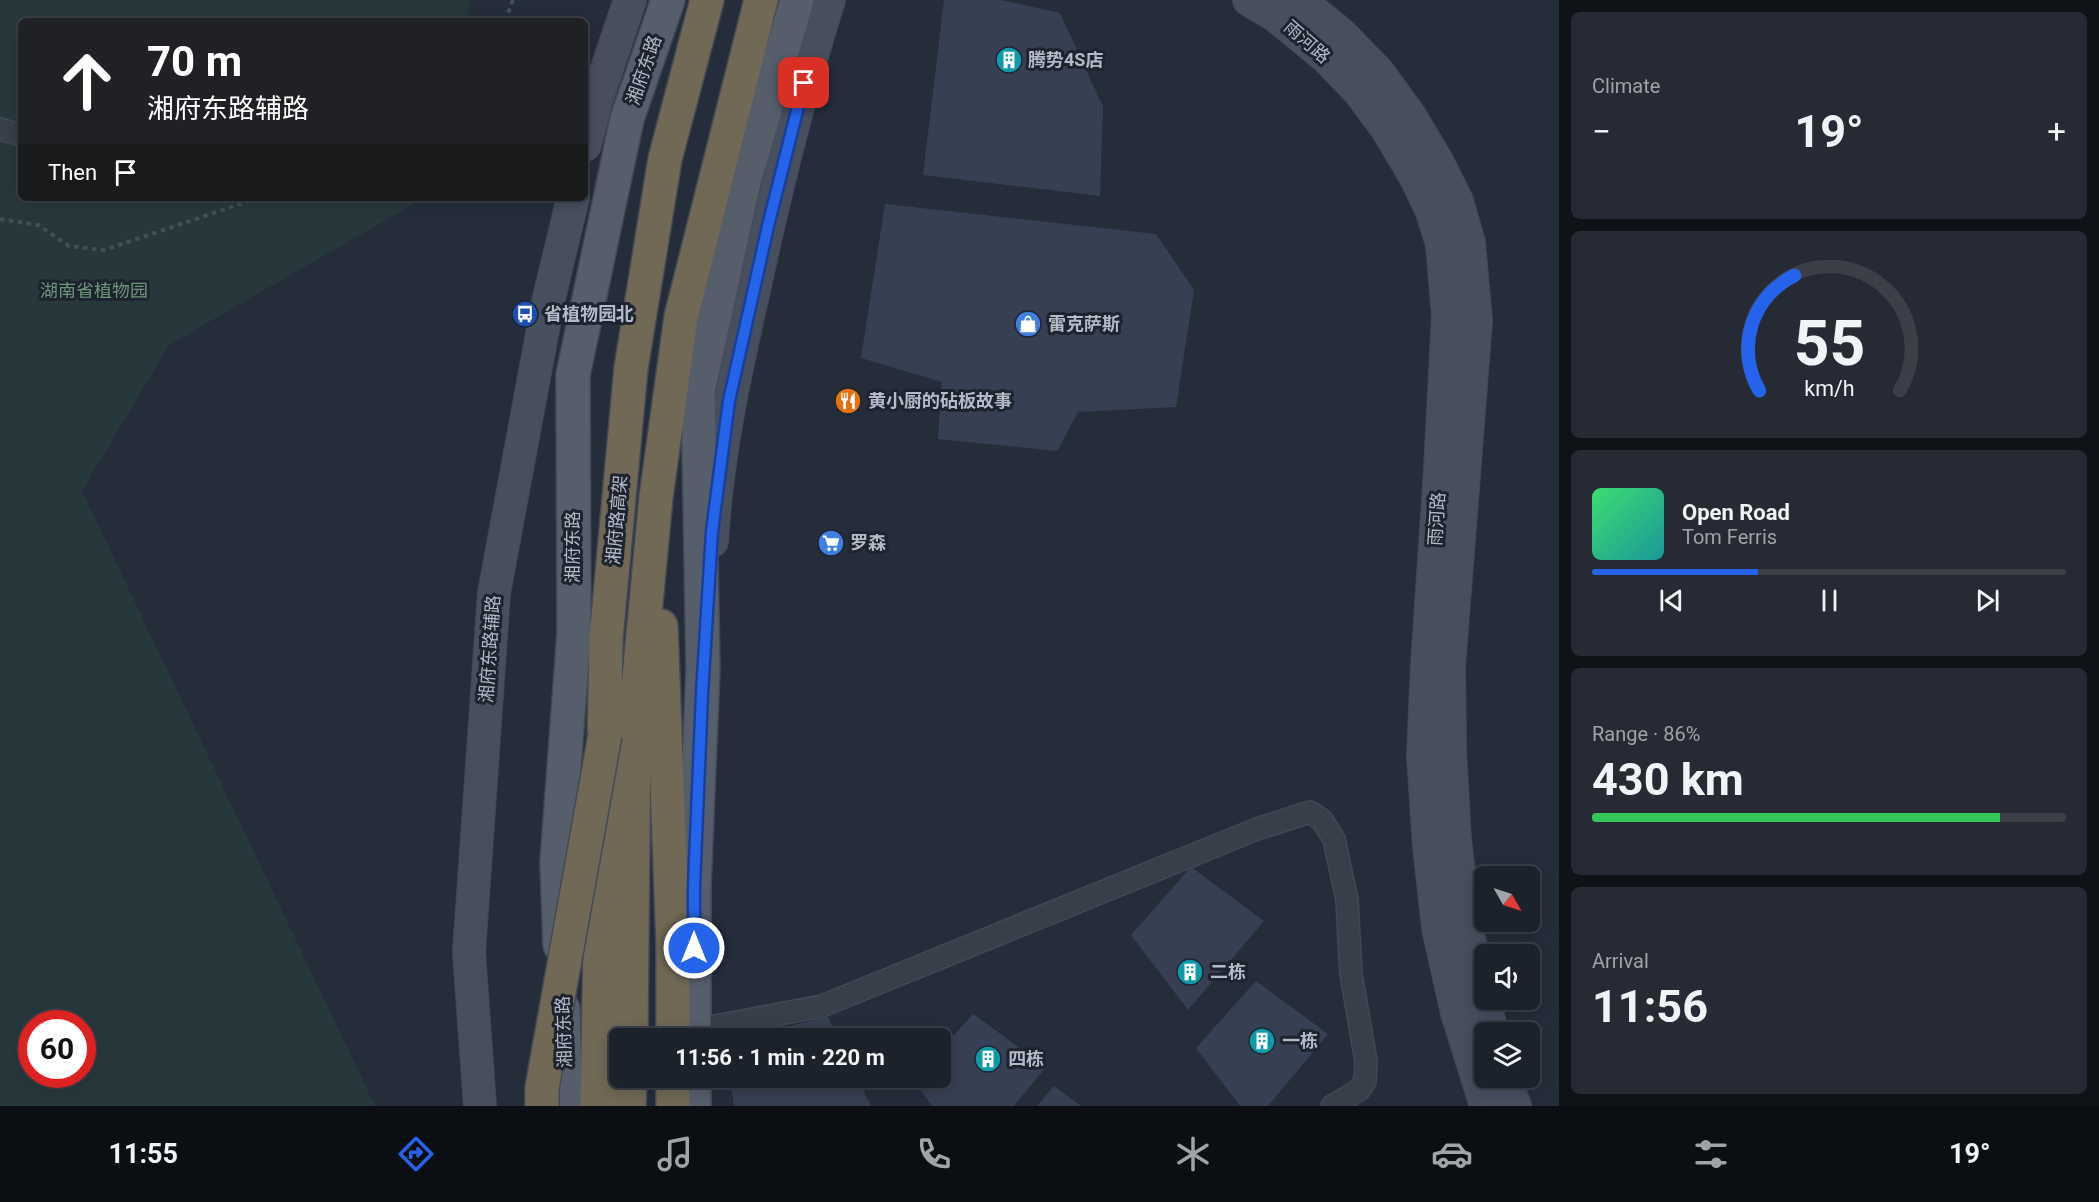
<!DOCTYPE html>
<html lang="en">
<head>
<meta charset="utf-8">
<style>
  body { margin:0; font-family:Roboto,"Noto Sans SC",sans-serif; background:#252a34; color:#f1f3f6; height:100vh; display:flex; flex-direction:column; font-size:22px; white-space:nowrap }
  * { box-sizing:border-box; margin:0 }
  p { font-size:20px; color:#a0a4a9 }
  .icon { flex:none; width:33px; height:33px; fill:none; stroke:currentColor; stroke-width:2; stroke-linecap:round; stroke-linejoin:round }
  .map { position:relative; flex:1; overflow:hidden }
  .drawer { display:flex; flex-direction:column; gap:12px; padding:12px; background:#0f1318; width:540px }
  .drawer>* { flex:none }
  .hud { position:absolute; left:18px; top:18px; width:570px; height:183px; border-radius:9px; box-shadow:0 3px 15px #0003,0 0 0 2px #3a3f48; background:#202124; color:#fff; overflow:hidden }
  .needle { width:39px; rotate:129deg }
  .controls { position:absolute; left:1474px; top:866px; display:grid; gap:12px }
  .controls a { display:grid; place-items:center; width:66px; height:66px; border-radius:9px; background:#1c222c; box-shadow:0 3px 15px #0003,0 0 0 2px #3a3f48; font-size:30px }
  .speed { position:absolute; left:18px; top:1010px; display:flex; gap:12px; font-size:30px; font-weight:700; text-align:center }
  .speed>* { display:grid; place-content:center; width:78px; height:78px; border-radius:50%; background:#1c222c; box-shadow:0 3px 15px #0003,0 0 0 2px #3a3f48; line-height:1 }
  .speed .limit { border:9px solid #d22; background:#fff; color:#111 }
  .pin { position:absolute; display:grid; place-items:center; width:51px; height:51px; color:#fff; margin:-26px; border-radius:12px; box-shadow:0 3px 9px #0006 }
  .me { position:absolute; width:66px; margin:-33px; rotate:0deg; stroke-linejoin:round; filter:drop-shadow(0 0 4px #0008) }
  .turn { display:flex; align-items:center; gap:21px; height:126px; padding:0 30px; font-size:27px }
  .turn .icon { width:78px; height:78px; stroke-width:2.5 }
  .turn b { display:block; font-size:42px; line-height:51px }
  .then { display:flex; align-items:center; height:57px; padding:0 30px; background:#0003; gap:12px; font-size:22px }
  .big { font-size:45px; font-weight:700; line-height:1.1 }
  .drawer .card { flex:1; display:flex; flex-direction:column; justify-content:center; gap:9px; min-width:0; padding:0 21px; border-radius:9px; background:#252a34 }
  .drawer .dial { align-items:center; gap:0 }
  .dial svg { height:156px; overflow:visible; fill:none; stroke:#3a3f48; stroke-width:7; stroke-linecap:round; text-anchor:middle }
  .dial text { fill:#f1f3f6; stroke:none }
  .song { display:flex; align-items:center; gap:18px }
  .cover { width:72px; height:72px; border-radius:9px; background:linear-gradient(135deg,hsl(140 70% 55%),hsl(180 70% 35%)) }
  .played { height:6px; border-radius:3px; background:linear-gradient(90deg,#2563eb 35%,#3a3f48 35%) }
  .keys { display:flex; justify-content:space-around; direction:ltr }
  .heat { display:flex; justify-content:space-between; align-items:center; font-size:33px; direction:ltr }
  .charge { height:9px; border-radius:4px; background:linear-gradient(90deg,#34c759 86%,#3a3f48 0) }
  .trip { position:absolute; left:609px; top:1028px; width:342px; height:60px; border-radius:9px; background:#1c222c; box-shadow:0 3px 15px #0003,0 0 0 2px #3a3f48; font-weight:700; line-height:60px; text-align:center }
  .tabs { display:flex; height:96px; justify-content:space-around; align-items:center; background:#0b0e12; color:#a0a4a9 }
  .tabs .icon { width:42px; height:42px }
  .tabs .active { color:#2563eb }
  .tabs b { font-size:27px; color:#f1f3f6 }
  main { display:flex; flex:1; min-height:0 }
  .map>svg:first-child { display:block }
</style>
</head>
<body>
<main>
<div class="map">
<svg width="1559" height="1106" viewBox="0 0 1559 1106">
  <rect width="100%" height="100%" fill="#252d3b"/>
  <!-- green -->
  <path fill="#27383c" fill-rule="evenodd" d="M0 0H470L467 21H21V198H424L169 345 82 491 375 1106H0ZM32 1023H82V1074H32Z"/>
  <!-- building -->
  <path fill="#374052" d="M944 0H1001L1060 13 1103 107 1100 196 923 175Z
    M885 204 1156 234 1194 290 1176 407 1078 412 1057 451 938 439 942 382 861 358Z
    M1191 867 1264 921 1188 1010 1131 935Z
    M1256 981 1328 1034 1268 1106H1240L1196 1048Z
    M973 1014 1046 1067 1014 1106H932L914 1081 917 1077H940V1051Z
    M828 1017 838 1038H741V1037Z
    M730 1077H857L871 1106H734Z
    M1054 1086 1081 1106H1037Z"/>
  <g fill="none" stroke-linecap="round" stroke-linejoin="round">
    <defs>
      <path id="street" d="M0 129 21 135
        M694 1030 822 1006 1257 829 1310 812 1322 820 1334 839 1347 900 1351 974 1366 1061 1365 1081 1359 1090 1332 1106"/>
      <path id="secondary" d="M1249 0 1276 16 1325 56 1359 91 1387 129 1415 176 1431 209 1442 244 1448 316 1440 470 1427 665 1423 756 1429 846 1438 928 1457 1013 1486 1106
        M1299 0 1341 34 1378 72 1410 116 1438 163 1457 201 1469 243 1476 321 1449 666 1450 752 1455 840 1465 922 1492 1032
        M585 145 596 101 630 0
        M712 541C717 456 735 373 754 290 775 193 799 95 829 0
        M1504 1077 1515 1106
        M480 1106 469 952 494 593 548 302 573 198"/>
      <path id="primary" d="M560 945 557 862 574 633 573 375 627 119 668 0
        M563 1009 566 1106
        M694 1038V886L703 670 698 391 745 178 797 0
        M694 1106V1077"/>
      <path id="highway" d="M661 626 673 945V1038
        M631 1038 634 730 656 497 681 317 761 0
        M673 1077V1106
        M597 1106 606 639 631 368 665 159 707 0
        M629 1106 630 1077"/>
    </defs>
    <!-- street casing -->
    <use href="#street" stroke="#414854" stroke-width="24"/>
    <!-- secondary casing -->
    <use href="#secondary" stroke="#414854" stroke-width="34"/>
    <!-- primary casing -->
    <use href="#primary" stroke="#414854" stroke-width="36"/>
    <!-- highway casing -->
    <use href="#highway" stroke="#434a56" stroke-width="36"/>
    <!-- path -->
    <path stroke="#3f5154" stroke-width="4" stroke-dasharray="4.5 4.5" stroke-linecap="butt" d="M505 21 513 0
      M0 219 38 225 69 246 104 250 258 198"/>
    <!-- street -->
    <use href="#street" stroke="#383f4b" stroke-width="21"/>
    <!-- secondary -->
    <use href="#secondary" stroke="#474e5e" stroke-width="32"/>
    <!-- primary -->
    <use href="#primary" stroke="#565e6b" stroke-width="33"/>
    <!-- highway -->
    <use href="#highway" stroke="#716856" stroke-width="33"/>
    <defs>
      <path id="highway-bridge" d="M542 1106V1088L605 735"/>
    </defs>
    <!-- highway-bridge casing -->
    <use href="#highway-bridge" stroke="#434a56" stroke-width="36" stroke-linecap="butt"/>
    <!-- highway-bridge -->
    <use href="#highway-bridge" stroke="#716856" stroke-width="33"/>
  </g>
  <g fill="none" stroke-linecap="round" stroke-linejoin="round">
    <defs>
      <path id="route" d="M694 948V886L702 694 712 531 729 401 768 226 804 83"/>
    </defs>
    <!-- route casing -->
    <use href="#route" stroke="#184099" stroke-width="15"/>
    <!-- route -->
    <use href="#route" stroke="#2563eb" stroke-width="10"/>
  </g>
  <!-- icons -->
  <defs>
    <symbol id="building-disc" viewBox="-11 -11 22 22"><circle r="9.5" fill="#0f9aa8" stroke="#1d2430"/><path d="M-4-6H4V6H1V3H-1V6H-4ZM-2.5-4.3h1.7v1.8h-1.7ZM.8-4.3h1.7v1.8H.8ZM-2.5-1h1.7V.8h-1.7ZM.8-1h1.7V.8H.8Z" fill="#fff"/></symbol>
    <symbol id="bus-disc" viewBox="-11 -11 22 22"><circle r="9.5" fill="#1a4fb4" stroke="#1d2430"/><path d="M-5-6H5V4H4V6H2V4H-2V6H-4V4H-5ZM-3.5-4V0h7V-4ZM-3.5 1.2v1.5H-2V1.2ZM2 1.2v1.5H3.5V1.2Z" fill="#fff"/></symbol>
    <symbol id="shop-disc" viewBox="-11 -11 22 22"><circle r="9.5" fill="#3f7fe0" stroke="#1d2430"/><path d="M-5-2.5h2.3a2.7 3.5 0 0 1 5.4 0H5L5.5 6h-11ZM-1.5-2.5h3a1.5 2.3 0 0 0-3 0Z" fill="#fff"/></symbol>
    <symbol id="restaurant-disc" viewBox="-11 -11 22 22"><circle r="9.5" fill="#e8710a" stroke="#1d2430"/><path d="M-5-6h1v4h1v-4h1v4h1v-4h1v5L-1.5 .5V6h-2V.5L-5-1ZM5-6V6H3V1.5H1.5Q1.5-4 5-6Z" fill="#fff"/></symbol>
    <symbol id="supermarket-disc" viewBox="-11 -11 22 22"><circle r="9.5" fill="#3f7fe0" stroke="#1d2430"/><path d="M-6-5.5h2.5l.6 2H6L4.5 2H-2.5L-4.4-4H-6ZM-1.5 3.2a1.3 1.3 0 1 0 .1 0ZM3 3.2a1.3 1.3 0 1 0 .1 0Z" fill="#fff"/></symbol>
  </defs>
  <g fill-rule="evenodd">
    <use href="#building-disc" x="994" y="45" width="30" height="30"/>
    <use href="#bus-disc" x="510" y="299" width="30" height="30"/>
    <use href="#shop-disc" x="1013" y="309" width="30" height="30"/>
    <use href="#restaurant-disc" x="833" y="386" width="30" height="30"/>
    <use href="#supermarket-disc" x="816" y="528" width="30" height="30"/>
    <use href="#building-disc" x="1175" y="957" width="30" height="30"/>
    <use href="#building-disc" x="1247" y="1026" width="30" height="30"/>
    <use href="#building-disc" x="973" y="1044" width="30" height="30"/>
  </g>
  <g text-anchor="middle" stroke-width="6" stroke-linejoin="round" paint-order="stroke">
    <!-- street labels -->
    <g font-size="18" fill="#b4bac7" stroke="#1d2430">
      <text transform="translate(1307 42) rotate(41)" y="6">雨河路</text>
      <text transform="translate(644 70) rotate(-71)" y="6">湘府东路</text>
      <text transform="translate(1437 519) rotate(-86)" y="6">雨河路</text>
      <text transform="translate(617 520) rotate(-85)" y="6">湘府路高架</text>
      <text transform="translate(573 547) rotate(-90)" y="6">湘府东路</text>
      <text transform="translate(490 649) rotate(-86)" y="6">湘府东路辅路</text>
      <text transform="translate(564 1032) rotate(-92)" y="6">湘府东路</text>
    </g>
    <!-- poi labels -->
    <g font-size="18" font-weight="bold" fill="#b4bac7" stroke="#1d2430" text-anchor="start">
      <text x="1028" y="66">腾势4S店</text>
      <text x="544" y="320">省植物园北</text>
      <text x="1048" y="330">雷克萨斯</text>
      <text x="868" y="407">黄小厨的砧板故事</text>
      <text x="850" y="549">罗森</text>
      <text x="1210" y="978">二栋</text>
      <text x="1282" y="1047">一栋</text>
      <text x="1008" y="1065">四栋</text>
    </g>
    <!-- park labels -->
    <g font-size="18" fill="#6d9679" stroke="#1d2430">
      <text x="94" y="297">湖南省植物园</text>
    </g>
  </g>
</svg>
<div class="controls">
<a><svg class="needle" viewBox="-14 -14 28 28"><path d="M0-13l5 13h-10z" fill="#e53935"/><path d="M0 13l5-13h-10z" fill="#a0a4a9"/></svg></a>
<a><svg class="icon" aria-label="sound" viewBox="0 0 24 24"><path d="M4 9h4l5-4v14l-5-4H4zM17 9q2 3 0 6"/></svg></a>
<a><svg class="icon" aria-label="layers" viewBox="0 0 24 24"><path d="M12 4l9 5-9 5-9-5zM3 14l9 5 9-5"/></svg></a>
</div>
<div class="speed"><div class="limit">60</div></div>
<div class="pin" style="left:804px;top:83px;background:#d93025"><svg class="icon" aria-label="arrive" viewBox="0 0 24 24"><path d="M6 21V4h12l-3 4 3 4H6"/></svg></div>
<svg class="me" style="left:694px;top:948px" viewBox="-20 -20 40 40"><circle r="17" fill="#2563eb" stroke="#fff" stroke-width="3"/><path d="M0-11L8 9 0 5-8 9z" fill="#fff"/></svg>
<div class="trip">11:56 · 1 min · 220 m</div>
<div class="hud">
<div class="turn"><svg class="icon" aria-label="ahead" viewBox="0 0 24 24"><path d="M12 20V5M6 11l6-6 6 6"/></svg><div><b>70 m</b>湘府东路辅路</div></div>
<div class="then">Then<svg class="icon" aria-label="arrive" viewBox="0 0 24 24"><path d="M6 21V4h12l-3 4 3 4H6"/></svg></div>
</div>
</div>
<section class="drawer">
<div class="card"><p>Climate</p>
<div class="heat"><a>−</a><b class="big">19°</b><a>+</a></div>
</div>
<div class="card dial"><svg viewBox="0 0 100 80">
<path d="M14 69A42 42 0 1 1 86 69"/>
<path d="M14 69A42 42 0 0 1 32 10" stroke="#2563eb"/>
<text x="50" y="56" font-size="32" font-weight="700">55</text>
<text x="50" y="72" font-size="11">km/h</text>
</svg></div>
<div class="card">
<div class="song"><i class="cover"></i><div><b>Open Road</b><p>Tom Ferris</p></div></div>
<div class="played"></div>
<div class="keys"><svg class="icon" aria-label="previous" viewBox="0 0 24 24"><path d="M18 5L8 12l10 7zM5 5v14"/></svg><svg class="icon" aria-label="pause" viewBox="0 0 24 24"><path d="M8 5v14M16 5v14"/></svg><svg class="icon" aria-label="next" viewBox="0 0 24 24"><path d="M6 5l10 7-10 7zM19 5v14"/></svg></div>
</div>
<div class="card"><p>Range · 86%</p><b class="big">430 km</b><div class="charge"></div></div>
<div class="card"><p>Arrival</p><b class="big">11:56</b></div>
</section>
</main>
<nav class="tabs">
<b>11:55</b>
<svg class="icon active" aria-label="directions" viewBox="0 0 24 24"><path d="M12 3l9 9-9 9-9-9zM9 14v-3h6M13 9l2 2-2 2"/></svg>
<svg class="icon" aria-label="music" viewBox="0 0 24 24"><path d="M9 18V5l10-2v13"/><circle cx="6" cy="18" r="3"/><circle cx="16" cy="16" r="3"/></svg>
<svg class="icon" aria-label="phone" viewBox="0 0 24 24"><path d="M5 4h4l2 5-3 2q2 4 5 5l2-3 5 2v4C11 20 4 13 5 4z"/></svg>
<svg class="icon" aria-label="climate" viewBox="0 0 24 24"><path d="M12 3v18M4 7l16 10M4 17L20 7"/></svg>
<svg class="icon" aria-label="car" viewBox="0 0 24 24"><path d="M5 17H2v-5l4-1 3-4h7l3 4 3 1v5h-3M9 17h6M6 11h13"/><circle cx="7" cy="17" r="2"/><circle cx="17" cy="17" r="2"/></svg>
<svg class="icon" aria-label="filters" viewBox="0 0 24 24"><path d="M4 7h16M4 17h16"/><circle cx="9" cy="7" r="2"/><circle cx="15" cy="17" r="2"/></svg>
<b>19°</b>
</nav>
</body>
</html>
